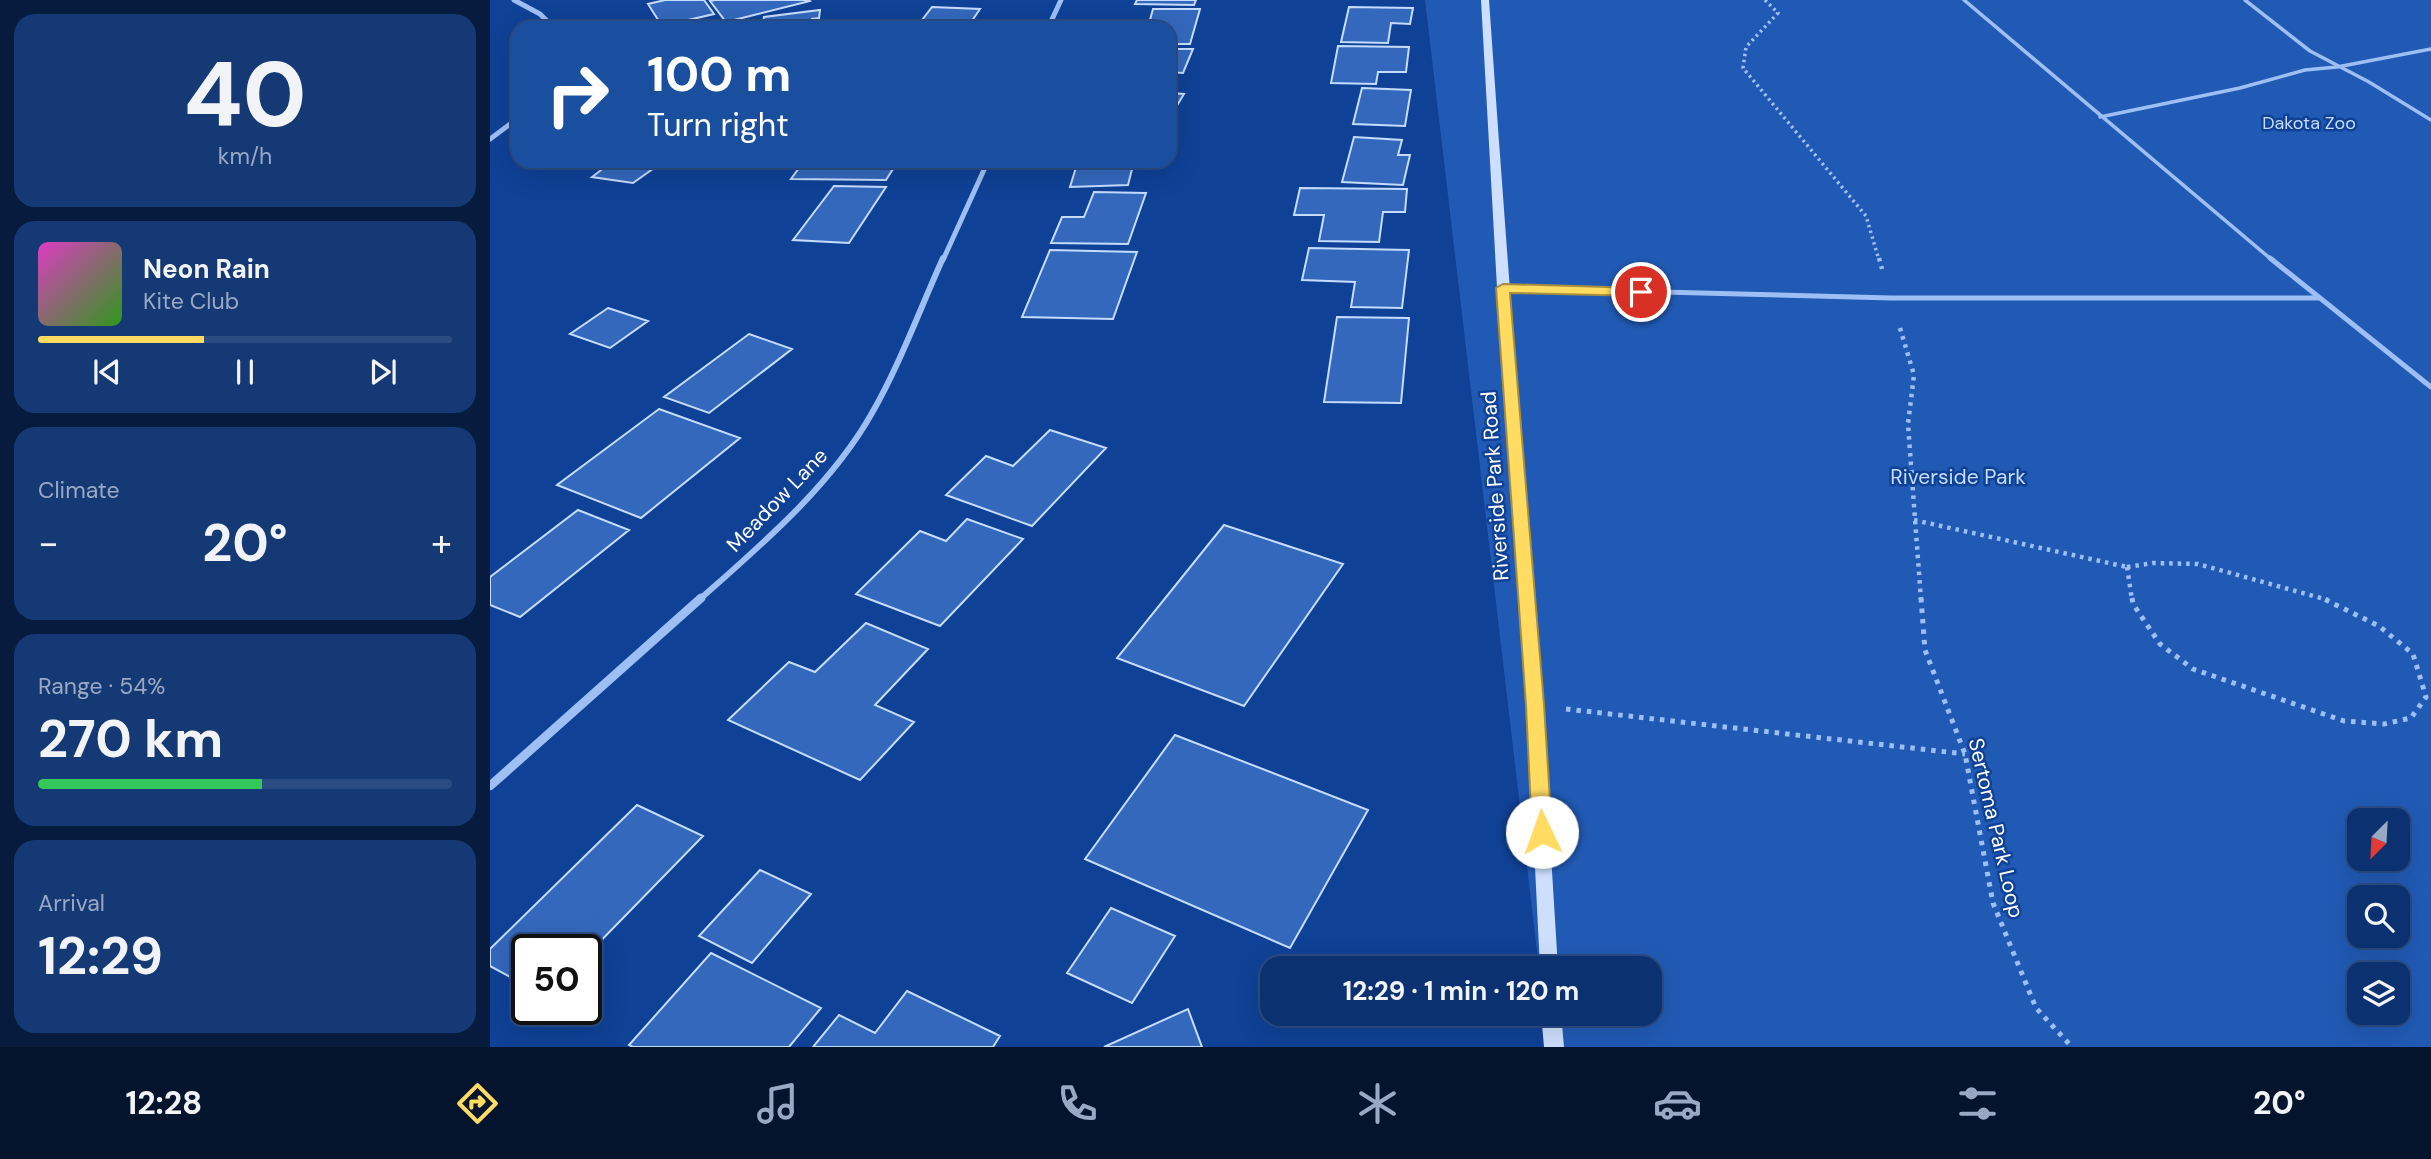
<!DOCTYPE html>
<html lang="en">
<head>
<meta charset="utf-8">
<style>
  body { margin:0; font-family:"DM Sans",sans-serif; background:#143975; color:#f1f3f6; height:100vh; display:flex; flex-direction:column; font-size:26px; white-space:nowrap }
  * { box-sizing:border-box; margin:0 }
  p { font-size:23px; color:#9aa9c3 }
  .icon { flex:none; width:38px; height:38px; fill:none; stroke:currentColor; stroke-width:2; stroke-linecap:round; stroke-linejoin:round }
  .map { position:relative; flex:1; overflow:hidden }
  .sheet { display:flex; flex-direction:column; gap:14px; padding:14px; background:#061b3e; width:490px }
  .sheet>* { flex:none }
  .guide { position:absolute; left:21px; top:21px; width:665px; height:147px; border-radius:21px; box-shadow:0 7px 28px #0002,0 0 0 2px #2b4c83; background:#1a4fa0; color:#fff; overflow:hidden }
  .needle { width:46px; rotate:204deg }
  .controls { position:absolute; left:1857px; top:808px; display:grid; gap:14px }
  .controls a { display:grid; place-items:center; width:63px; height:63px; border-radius:14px; background:#0b3170; box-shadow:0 7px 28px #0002,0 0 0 2px #2b4c83; font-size:35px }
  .speed { position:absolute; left:21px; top:934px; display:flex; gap:14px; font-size:35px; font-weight:700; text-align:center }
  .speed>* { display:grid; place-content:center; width:91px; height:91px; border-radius:50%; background:#0b3170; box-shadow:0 7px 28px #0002,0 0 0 2px #2b4c83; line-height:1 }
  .speed .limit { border:4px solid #111; border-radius:10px; background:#fff; color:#111 }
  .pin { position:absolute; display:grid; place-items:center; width:60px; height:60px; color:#fff; margin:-30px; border:4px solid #fff; border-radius:50%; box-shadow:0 2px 7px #0007 }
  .me { position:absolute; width:77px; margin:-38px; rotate:357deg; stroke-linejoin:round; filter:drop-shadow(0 0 5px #0008) }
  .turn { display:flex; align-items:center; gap:24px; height:147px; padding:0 21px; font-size:32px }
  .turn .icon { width:91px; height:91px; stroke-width:2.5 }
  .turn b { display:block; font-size:49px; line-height:60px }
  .big { font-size:52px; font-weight:700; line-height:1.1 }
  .sheet .card { flex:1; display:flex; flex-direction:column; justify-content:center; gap:10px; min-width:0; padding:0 24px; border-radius:21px; background:#143975 }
  .sheet .dial { align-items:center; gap:0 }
  .dial b { font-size:91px; line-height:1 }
  .song { display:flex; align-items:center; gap:21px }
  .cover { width:84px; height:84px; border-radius:10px; background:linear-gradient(135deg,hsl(310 70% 55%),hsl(110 70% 35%)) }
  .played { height:7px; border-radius:4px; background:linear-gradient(90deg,#ffdb61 40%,#2b4c83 40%) }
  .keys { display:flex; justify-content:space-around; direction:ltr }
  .heat { display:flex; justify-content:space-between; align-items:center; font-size:38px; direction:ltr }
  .charge { height:10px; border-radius:5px; background:linear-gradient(90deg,#34c759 54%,#2b4c83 0) }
  .trip { position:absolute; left:770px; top:956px; width:402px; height:70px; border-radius:21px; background:#0b3170; box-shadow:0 7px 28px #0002,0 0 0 2px #2b4c83; font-weight:700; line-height:70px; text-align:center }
  .tabs { display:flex; height:112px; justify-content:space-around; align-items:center; background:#04142d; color:#9aa9c3 }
  .tabs .icon { width:49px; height:49px }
  .tabs .selected { color:#ffdb61 }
  .tabs b { font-size:32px; color:#f1f3f6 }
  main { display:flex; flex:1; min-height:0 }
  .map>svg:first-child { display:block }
</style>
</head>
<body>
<main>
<section class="sheet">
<div class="card dial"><b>40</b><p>km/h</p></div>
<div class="card">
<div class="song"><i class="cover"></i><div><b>Neon Rain</b><p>Kite Club</p></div></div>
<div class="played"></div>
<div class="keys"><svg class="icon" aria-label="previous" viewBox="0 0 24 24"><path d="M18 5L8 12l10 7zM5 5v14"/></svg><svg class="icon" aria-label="pause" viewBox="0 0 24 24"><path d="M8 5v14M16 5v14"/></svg><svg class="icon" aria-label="next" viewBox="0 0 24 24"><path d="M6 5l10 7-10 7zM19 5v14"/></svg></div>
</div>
<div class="card"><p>Climate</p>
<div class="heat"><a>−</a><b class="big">20°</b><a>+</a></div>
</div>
<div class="card"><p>Range · 54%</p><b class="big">270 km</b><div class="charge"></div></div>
<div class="card"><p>Arrival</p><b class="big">12:29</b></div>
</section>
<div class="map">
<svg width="1941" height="1047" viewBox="0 0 1941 1047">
  <rect width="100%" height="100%" fill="#0f4196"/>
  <!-- green -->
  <path fill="#215ab5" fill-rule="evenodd" d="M935 0H1941V1047H1059L1055 1013H1160V968H1049ZM1869 821H1908V859H1869ZM1869 898H1908V936H1869ZM1869 975H1908V1013H1869Z"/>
  <!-- building -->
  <path fill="#3368bc" stroke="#c6dcfe" stroke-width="2" d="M175 0H214L224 14 172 26 158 4Z
    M225 0H319L320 1 236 22 220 1Z
    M647 0H706L704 5 645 4Z
    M442 7 490 9 477 28H426Z
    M859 7 923 8 920 24 901 23 898 43 851 42Z
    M663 9H710L700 44H679V28H638L658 27Z
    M330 10 329 18 322 19 321 28H272L274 17Z
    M848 46 919 47 916 72H888L886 84 841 83Z
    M679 49H703L693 73 679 72Z
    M872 88 921 90 915 126 863 124Z
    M679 93 694 94 679 119Z
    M864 137 912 140 908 155H920L913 185 852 182Z
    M123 161H174L143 183 102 177Z
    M314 161H408L396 180 301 179Z
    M588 161H644L638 185 580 187Z
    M344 186 396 187 359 243 303 240Z
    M810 188 917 189 915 212H893L889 242 829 241 834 215H804Z
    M604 192 656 193 638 244 561 243 572 217H594Z
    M819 248 919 250 912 308 861 307 865 282 812 280Z
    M560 250 647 252 623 319 532 317Z
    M118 308 158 321 120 348 80 334Z
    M847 317 919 318 911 403 834 402Z
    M259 334 302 349 219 413 174 397Z
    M169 409 250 438 151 518 67 485Z
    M560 430 616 448 542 526 456 495 496 456 523 466Z
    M88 510 139 530 30 617 0 605V577Z
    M477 519 533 539 450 626 366 594 430 531 456 541Z
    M734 525 853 564 754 706 627 658Z
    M376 623 438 649 385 705 424 722 370 780 238 720 299 662 325 672Z
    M685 735 878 810 800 948 595 859Z
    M147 805 213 836 96 956V950H37V986L0 966V949Z
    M270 870 321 894 262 963 209 936Z
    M621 908 685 936 642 1003 577 973Z
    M221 953 331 1008 299 1047H143L139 1045Z
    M417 991 510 1036 503 1047H323L349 1015 385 1033Z
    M698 1009 712 1047H614Z"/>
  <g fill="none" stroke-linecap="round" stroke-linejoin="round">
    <!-- path-far2 -->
    <path stroke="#9dbff4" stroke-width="3.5" stroke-dasharray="2.5 3.5" stroke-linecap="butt" d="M1275 0 1288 13 1256 47 1253 68 1376 216 1389 260"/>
    <!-- path-far1 -->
    <path stroke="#9dbff4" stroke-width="4.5" stroke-dasharray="3.5 5" stroke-linecap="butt" d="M1389 258 1392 269
      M1410 328 1424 375 1418 424 1431 600
      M1424 520 1637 567
      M1637 567 1642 600
      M1637 567 1663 563 1708 564 1838 600"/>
    <!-- path -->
    <path stroke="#9dbff4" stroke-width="5" stroke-dasharray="4.5 6" stroke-linecap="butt" d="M1431 598 1435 650 1475 754 1503 903 1546 1008 1582 1047
      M1642 598 1643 604 1670 644 1703 669 1854 721 1894 724 1921 718 1936 697 1923 654 1889 626 1832 598
      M1076 709 1475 754"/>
    <!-- lane-far1 -->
    <path stroke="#9dbff4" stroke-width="3.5" d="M1474 0 1782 260
      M1755 0 1820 51 1879 82 1941 120
      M1610 117 1750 88 1815 70 1847 67 1941 49"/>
    <!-- lane -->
    <path stroke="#9dbff4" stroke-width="5" d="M1780 258 1941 387
      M1016 288 1401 298H1828"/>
    <!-- street-far2 -->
    <path stroke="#9dbff4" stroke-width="5" d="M24 0 50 14 64 28
      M558 28 571 0
      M0 139 28 118
      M453 260 498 161"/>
    <!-- street-far1 -->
    <path stroke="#9dbff4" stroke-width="6" d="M209 600C271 545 341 486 382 413 410 364 430 309 453 258"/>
    <!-- street -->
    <path stroke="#9dbff4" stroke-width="9" d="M0 786 211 598"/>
    <!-- secondary -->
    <path fill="#cddffd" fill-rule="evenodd" d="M991 0H999C1021 323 1049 645 1068 968H1050L1037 705 1007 288Z
      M1051 1013H1071L1074 1047H1054Z"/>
  </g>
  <!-- route -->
  <path fill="#ffdb61" stroke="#a68e3f" stroke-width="2" d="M1013 284 1151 288 1158 292 1151 296 1020 293 1054 705 1062 832 1059 838 1052 840 1045 838 1042 832 1036 705 1006 288Z"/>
  <g text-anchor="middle" stroke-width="5" stroke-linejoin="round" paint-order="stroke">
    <!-- far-park labels -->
    <g font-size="18" fill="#c6dcfe" stroke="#0f4196">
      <text x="1819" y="129">Dakota Zoo</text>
    </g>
    <!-- park labels -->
    <g font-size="21" fill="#c6dcfe" stroke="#0f4196">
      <text x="1468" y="484">Riverside Park</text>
    </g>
    <!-- street labels -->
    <g font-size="21" fill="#fff" stroke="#0f4196">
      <text transform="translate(1005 486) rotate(-94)" y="7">Riverside Park Road</text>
      <text transform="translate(287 500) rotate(-46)" y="7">Meadow Lane</text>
      <text transform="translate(1506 828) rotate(77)" y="7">Sertoma Park Loop</text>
    </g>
  </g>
</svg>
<div class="controls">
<a><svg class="needle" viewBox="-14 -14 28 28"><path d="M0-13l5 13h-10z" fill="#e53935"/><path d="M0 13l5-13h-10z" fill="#9aa9c3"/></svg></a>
<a><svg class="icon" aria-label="search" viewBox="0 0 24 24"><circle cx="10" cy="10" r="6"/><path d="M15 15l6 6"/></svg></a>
<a><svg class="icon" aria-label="layers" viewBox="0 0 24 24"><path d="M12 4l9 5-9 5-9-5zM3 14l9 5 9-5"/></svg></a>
</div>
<div class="speed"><div class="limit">50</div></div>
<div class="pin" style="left:1151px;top:292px;background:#d93025"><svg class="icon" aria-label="arrive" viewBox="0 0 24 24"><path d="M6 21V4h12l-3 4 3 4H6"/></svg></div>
<svg class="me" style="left:1052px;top:832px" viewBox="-20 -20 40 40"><circle r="19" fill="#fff"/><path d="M0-13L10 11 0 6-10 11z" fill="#ffdb61"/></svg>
<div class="trip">12:29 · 1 min · 120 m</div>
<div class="guide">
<div class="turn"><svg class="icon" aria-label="right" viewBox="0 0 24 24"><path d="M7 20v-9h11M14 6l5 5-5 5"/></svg><div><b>100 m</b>Turn right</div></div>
</div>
</div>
</main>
<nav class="tabs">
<b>12:28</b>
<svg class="icon selected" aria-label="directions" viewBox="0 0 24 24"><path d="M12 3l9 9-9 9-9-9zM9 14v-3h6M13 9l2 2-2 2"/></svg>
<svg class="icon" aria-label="music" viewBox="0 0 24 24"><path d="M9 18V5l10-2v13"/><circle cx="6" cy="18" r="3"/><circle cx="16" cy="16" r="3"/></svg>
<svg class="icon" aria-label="phone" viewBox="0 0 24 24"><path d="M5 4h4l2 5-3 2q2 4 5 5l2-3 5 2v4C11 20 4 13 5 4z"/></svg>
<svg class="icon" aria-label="climate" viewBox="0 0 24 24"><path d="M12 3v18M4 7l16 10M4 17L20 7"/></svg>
<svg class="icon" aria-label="car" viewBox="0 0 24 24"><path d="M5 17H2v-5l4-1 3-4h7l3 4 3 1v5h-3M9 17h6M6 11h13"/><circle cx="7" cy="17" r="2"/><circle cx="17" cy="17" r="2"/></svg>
<svg class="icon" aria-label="filters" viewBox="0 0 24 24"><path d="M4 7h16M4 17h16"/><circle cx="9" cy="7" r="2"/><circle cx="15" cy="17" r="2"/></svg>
<b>20°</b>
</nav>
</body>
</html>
